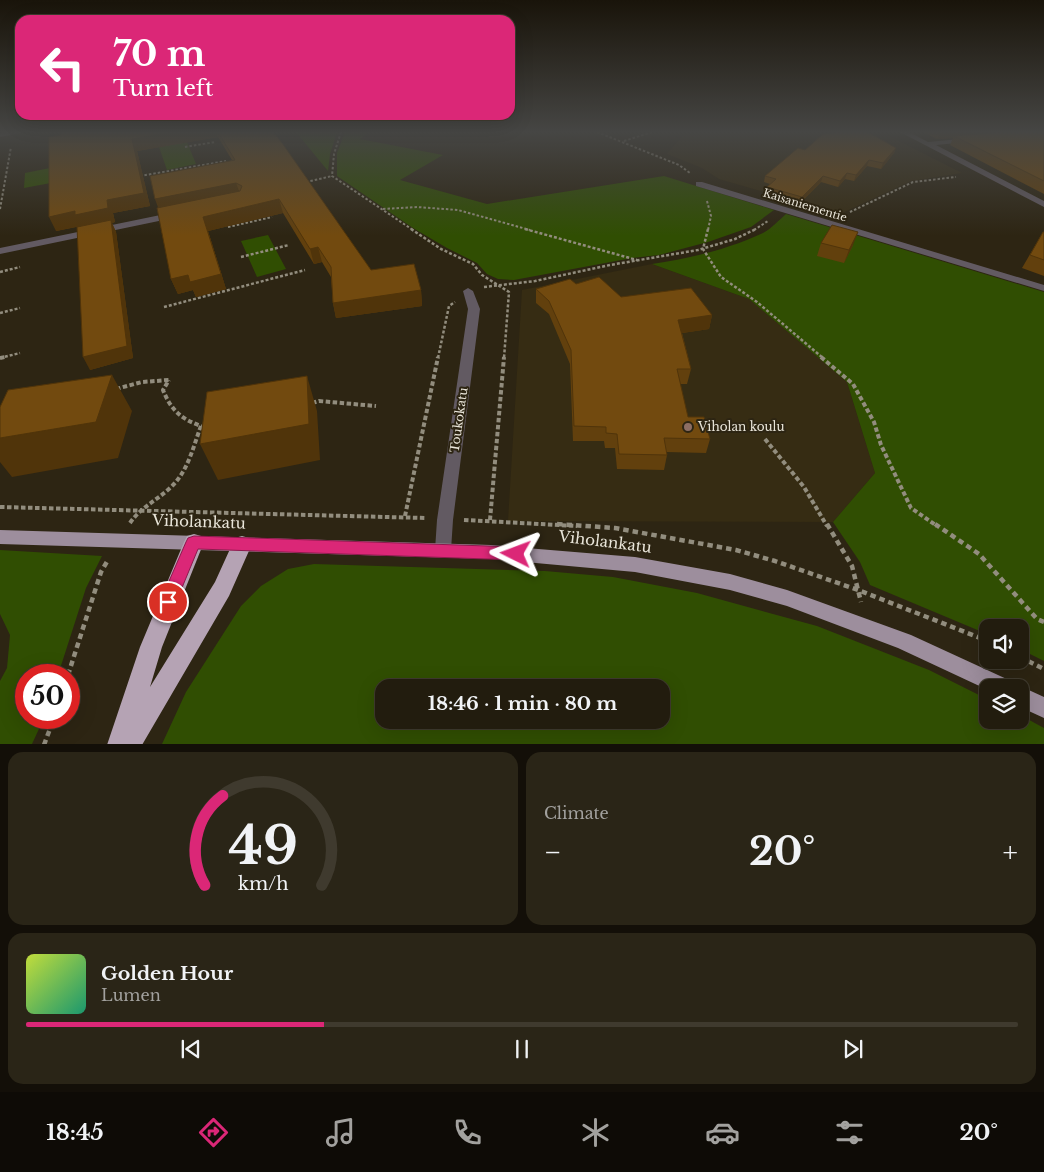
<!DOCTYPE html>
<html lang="en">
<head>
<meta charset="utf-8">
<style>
  body { margin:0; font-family:"Libre Baskerville",serif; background:#2a2517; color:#f1f3f6; height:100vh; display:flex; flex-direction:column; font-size:19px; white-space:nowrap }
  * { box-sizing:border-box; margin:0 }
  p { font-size:16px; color:#a2a19e }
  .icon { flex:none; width:28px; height:28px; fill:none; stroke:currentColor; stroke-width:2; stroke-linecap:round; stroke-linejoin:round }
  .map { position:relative; height:744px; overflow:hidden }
  .sheet { display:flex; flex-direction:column; gap:8px; padding:8px; background:#130f08; flex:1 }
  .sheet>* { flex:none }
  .hud { position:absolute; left:15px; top:15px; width:500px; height:105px; border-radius:15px; box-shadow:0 5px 20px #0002,0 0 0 1px #3f3a2e; background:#db2777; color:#fff; overflow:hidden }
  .tools { position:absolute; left:979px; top:619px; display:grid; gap:10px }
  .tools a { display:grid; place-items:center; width:50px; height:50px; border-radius:10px; background:#221c0e; box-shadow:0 5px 20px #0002,0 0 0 1px #3f3a2e; font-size:25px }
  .speed { position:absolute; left:15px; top:664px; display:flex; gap:10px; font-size:25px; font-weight:700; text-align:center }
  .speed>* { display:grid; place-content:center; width:65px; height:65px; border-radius:50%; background:#221c0e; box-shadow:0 5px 20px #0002,0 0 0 1px #3f3a2e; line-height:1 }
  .speed .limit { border:8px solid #d22; background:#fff; color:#111 }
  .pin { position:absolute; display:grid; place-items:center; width:42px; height:42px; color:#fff; margin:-21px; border:2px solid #fff; border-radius:50%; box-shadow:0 1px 5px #0007 }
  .me { position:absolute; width:55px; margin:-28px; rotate:273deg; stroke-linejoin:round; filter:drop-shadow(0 0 4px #0008) }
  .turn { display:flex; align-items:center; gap:18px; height:105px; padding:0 15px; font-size:22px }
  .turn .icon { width:65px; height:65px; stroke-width:2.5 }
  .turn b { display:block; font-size:35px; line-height:42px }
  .big { font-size:38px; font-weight:700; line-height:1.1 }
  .sheet .card { flex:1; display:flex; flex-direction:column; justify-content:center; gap:8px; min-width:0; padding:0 18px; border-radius:15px; background:#2a2517 }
  .sheet .dial { align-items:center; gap:0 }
  .dial svg { height:130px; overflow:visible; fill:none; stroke:#3f3a2e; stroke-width:7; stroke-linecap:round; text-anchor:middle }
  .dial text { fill:#f1f3f6; stroke:none }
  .song { display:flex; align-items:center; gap:15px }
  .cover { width:60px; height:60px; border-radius:8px; background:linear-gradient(135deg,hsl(70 70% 55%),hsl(160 70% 35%)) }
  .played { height:5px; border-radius:2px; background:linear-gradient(90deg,#db2777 30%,#3f3a2e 30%) }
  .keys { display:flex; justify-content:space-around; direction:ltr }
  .heat { display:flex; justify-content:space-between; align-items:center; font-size:28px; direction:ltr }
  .sheet .tiles { flex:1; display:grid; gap:8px; grid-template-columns:1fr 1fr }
  .card:last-child { grid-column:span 2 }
  .trip { position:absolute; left:375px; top:679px; width:295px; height:50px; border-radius:15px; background:#221c0e; box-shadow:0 5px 20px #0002,0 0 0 1px #3f3a2e; font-weight:700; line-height:50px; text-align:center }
  .tab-bar { display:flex; height:80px; justify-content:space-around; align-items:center; background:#0e0b06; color:#a2a19e }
  .tab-bar .icon { width:35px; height:35px }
  .tab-bar .selected { color:#db2777 }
  .tab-bar b { font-size:22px; color:#f1f3f6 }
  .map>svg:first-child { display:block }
</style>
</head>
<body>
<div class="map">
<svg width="1044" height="745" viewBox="0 0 1044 745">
  <rect width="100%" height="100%" fill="#2d2513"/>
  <!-- built -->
  <path fill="#362c13" d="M710 132H881L962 173 911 181 840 214 719 179 702 168 667 154 683 135Z
    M652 264 749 299 847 382 875 473 833 522 508 521 522 290Z"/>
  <!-- green -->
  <path fill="#304e02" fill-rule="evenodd" d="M296 132H337L330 154 328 171Z
    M345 132H369L360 139 443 155 400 180 487 204 664 176 774 210 751 227 708 242 659 255 632 258 514 280 498 279 487 274 477 263 447 248 413 228 337 176V153Z
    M187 142 196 164 167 170 159 147Z
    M55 167 56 182 24 188 25 173Z
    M786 214 1044 292V661L1020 649V628H988L987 634 870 585 860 562 833 522 875 473 847 382 749 299 652 264C688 259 729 249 763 233 771 229 779 220 786 214Z
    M268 235 286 269 257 277 241 241Z
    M0 550 102 556 86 588 58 675H26V718H44L32 744H0V681L7 668 10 635 0 614Z
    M314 564 545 571 613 577 697 593 817 626 929 670 987 699 988 720H1020V715L1044 728V744H162L186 692 241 606 261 586 288 569ZM384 688H661V720H384Z"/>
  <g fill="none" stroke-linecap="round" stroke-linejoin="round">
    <!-- path-far3 -->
    <path stroke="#928d7e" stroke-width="2" stroke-dasharray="2.5 2" stroke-linecap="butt" d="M341 132 334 154 332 176 413 230
      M597 132 679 165 690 173
      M624 141 652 132
      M185 147 215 142
      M140 176 226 161
      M306 182 332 176
      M707 201 711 216 708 230
      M0 209 11 147
      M383 209 417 207 458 210 530 230
      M850 212 913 182 956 177
      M228 227 272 217
      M754 230 768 221"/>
    <!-- path-far2 -->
    <path stroke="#928d7e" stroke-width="2.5" stroke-dasharray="3 2" stroke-linecap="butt" d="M411 229 441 249 473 264 482 275 509 292 504 358
      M525 229 637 260
      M708 229 703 249 721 277 757 302 823 358
      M241 257 289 245
      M0 272 20 267
      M484 287 535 281 610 265 698 250 735 239 756 229
      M164 307 305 270
      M0 313 20 308
      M0 358 20 353
      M438 358 449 306 455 302"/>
    <!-- path-far1 -->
    <path stroke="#928d7e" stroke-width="4" stroke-dasharray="4.5 2.5" stroke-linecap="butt" d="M821 357 853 384 874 422 881 445 911 508 937 526
      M0 358 5 357
      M116 389 142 382 169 380
      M312 403 319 401 376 406
      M765 439 804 487 827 526
      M0 507 425 518
      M405 516 438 357
      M464 520 577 526
      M490 520 504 357
      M130 523C141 507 156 501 170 488 188 472 193 447 201 426 181 419 171 410 163 390L169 380"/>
    <!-- path -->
    <path stroke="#928d7e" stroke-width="4.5" stroke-dasharray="5.5 4" stroke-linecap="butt" d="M557 524 615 528 736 550 775 561 858 590 988 641
      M827 524 852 566 861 602
      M935 524 979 554 1037 619 1044 622
      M1020 657 1044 669
      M68 675 101 572 108 560
      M44 745 54 718"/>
    <!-- minor -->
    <path fill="#625a62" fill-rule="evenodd" d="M8 132H25L0 137V133Z
      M900 132H909L928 142 970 138 971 140 967 142 936 145 1044 201V207Z
      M696 182H702L1044 285V291L696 186Z
      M175 212 179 215 178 217 0 254V248Z
      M468 288 473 291 480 309 453 520 451 550 449 555 443 557 437 555 435 550 437 520 468 309 463 291Z"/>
    <!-- major -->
    <path fill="#9d8e9d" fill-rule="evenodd" d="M0 530 491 545 635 557 730 574 787 590 911 635 1011 681 1014 688H988V690L898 648 787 606 730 590 635 572 491 559 0 544Z
      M1020 686 1044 697V718L1020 707V688H1017Z"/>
    <!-- highway -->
    <path fill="#b5a3b4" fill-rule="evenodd" d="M194 534 201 536 204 542 162 647 150 687 215 582 235 538 242 536 249 538 252 544 229 596 142 745H107L140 647 184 542 187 536Z"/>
  </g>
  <!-- wall -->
  <path fill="#62400d" d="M60 132H273L371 270 421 290 422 306 336 318 333 303 331 277 322 262 314 264 283 213 208 231 226 289 196 297 193 290 178 294 171 279 158 208 232 160 218 137 137 151 150 206 113 213 115 222 112 223 116 232 133 358 90 370 81 226 56 231Z
    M923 132H1044V194L950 145 953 138 937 139Z
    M896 148 894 153 881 169 867 166 854 181 845 179 838 187 821 182 800 203 765 193 767 187 770 184 764 182 765 176 805 150Z
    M1043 232H1044V276L1022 268Z
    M821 243 853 245 844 263 817 256Z
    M576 284 621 297 712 315 709 329 682 333 691 369 687 384H680L688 417 710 439 706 453 667 452V455L664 470 617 469 615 448H605L604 441H573L570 364 549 314 536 303V289Z"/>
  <!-- shaded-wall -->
  <path fill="#50340a" d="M174 132H216L218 137 137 151 150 206 113 213 115 222 112 223 116 232 133 358 90 370 83 357 82 229 81 226 56 231 49 217 75 211 107 200 132 139Z
    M941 132H1009L954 136 953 138 937 139Z
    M896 148 894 153 881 169 883 163Z
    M869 160 867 166 854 181 856 175Z
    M847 173 845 179 838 187 840 181Z
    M823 176 821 182 800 203 802 197Z
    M236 183 241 196 160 213 155 199Z
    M279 199 283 213 208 231 226 289 196 297 193 290 178 294 171 279 203 217Z
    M858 232 853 245 844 263 849 250Z
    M318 247 322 262 314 264 310 249Z
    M421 290 422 306 336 318 333 303Z
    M712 315 709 329 676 334 678 320Z
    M112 375 132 411 118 458 12 477 0 462V438Z
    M307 376 317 411 320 460 218 480 200 444Z"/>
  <!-- building -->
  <path fill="#724a0f" stroke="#50340a" d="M60 132H174L132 139 144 193 107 200 108 208 75 215V211L49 217V137L61 135Z
    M218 132H273L282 143 371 270 414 264 421 290 333 303 331 267 318 247 310 249 279 199 203 217 221 274 190 282 188 275 171 279 157 208 240 191 242 186 236 183 155 199 150 176 235 160Z
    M839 132H868L896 148 883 163 869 160 856 175 847 173 840 181 823 176 802 197 767 187 776 179 765 176 798 148 805 150 823 134Z
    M1000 132H1044V181L954 136Z
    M111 220 127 346 83 357 77 227Z
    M832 225 858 232 849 250 821 243Z
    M1043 232H1044V260L1030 255Z
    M599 277 621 297 691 288 712 315 678 320 691 369H677L688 417H704L710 439 664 438 667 455 619 454 617 434 606 433V427L574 426 571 350 549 301 536 289 570 279 576 284Z
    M112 375 96 422 0 438V407L8 390Z
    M307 376 309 424 200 444 207 392Z"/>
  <!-- sky -->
  <linearGradient id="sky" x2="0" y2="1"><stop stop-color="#19140a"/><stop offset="0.56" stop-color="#464644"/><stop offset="1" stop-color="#464644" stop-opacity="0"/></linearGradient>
  <rect width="1044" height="236" fill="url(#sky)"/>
  <!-- route -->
  <path fill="#db2777" stroke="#8e194d" d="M194 536 516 547 522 549 524 554 522 558 516 560 198 549 174 607 168 609 163 607 160 602 186 542 188 538Z"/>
  <!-- markers -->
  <circle fill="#8d6e63" stroke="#2d2513" stroke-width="2" cx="688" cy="427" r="5"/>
  <g text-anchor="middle" stroke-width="4" stroke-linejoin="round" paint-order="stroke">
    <!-- far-street labels -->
    <g font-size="11" fill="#e9e5d9" stroke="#2d2513">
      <text transform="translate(805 205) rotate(17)" y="4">Kaisaniementie</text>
    </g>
    <!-- street labels -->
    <g font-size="12" fill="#e9e5d9" stroke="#2d2513">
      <text transform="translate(459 420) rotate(-82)" y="4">Toukokatu</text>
    </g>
    <!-- poi labels -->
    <g font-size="12" fill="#e9e5d9" stroke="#2d2513" text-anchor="start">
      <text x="698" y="431">Viholan koulu</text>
    </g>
    <!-- near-street labels -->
    <g font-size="15" fill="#e9e5d9" stroke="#2d2513">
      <text transform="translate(199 522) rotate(2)" y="5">Viholankatu</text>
      <text transform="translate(605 542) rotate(7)" y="5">Viholankatu</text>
    </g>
  </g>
</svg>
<div class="tools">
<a><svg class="icon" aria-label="sound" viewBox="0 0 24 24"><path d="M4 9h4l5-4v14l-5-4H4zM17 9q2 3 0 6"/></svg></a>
<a><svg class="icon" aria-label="layers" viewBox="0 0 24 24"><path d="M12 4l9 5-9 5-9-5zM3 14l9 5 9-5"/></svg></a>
</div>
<div class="speed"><div class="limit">50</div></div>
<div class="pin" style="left:168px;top:602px;background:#d93025"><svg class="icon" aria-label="arrive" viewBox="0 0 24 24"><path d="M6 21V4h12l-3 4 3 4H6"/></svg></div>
<svg class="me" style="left:516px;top:554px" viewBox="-20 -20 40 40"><path d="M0-17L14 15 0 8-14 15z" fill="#db2777" stroke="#fff" stroke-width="4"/></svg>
<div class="trip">18:46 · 1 min · 80 m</div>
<div class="hud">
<div class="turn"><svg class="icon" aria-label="left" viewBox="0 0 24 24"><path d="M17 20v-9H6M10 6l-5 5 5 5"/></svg><div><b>70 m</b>Turn left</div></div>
</div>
</div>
<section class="sheet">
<div class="tiles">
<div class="card dial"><svg viewBox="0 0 100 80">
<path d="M14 69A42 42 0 1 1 86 69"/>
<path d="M14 69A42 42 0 0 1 25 14" stroke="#db2777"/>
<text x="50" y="56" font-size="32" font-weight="700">49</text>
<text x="50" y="72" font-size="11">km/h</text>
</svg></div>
<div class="card"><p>Climate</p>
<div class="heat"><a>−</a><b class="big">20°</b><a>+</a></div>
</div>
<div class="card">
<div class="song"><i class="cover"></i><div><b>Golden Hour</b><p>Lumen</p></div></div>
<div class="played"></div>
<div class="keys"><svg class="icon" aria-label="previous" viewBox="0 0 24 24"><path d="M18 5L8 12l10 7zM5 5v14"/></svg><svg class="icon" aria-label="pause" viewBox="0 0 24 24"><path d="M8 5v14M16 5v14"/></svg><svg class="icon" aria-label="next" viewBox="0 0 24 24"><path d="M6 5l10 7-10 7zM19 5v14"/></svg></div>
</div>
</div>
</section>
<nav class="tab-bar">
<b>18:45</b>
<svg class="icon selected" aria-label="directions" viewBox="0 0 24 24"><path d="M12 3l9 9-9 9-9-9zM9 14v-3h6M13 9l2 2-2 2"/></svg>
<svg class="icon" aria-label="music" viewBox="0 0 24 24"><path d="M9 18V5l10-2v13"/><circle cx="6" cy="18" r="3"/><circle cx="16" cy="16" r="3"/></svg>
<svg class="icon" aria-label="phone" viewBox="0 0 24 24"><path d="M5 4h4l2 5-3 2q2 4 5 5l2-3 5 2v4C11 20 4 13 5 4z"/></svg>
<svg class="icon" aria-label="climate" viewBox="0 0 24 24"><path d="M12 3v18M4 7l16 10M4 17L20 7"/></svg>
<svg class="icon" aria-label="car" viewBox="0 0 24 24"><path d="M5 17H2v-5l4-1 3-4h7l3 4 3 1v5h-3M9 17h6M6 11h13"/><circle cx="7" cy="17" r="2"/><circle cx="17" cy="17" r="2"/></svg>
<svg class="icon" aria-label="filters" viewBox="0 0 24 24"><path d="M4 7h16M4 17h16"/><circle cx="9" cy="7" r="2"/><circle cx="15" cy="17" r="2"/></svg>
<b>20°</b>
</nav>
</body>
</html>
